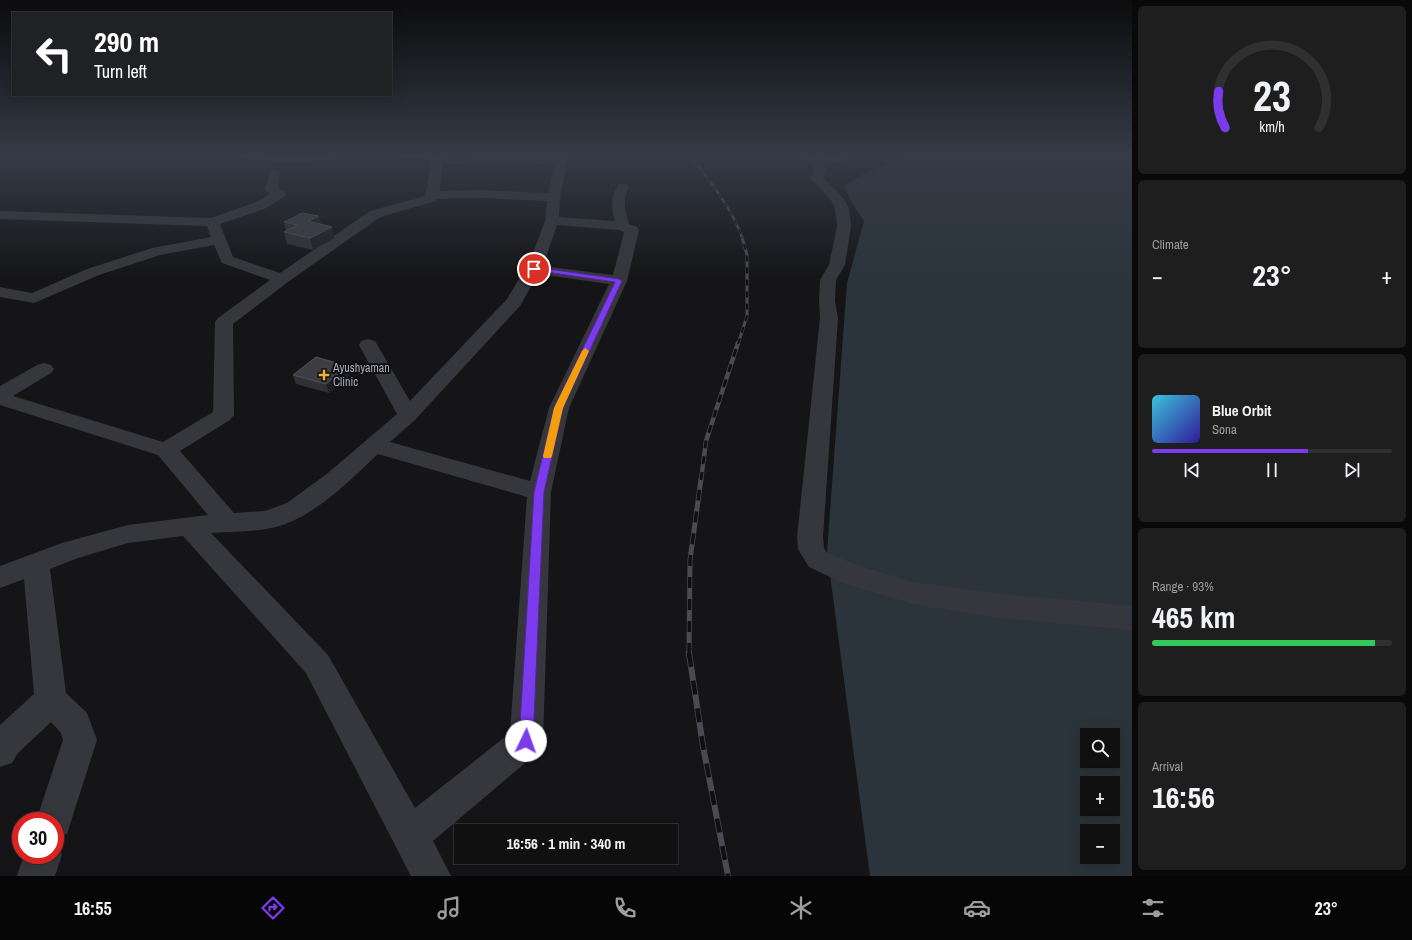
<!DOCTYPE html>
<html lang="en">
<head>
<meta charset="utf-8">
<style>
  body { margin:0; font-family:"Archivo Narrow",sans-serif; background:#1e1e1f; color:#f1f3f6; height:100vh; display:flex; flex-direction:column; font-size:15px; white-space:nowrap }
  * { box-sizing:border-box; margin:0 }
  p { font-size:13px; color:#9c9d9f }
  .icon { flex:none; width:22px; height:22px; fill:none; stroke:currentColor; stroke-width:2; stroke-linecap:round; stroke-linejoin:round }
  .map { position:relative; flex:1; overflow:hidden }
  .panel { display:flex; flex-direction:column; gap:6px; padding:6px; background:#090909; width:280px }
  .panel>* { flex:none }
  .banner { position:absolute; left:12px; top:12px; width:380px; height:84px; border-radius:0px; box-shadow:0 4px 16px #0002,0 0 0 1px #303031; background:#202124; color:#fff; overflow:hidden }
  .controls { position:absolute; left:1080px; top:728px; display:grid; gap:8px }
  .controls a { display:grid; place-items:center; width:40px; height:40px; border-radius:0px; background:#101011; box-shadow:0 4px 16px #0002,0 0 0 1px #303031; font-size:20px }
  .speed { position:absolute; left:12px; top:812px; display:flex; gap:8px; font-size:20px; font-weight:700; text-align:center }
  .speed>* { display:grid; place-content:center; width:52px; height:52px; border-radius:50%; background:#101011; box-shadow:0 4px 16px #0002,0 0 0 1px #303031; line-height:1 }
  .speed .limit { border:6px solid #d22; background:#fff; color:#111 }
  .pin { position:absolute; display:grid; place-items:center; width:34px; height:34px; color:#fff; margin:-17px; border:2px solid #fff; border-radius:50%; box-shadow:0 1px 4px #0007 }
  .me { position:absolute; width:44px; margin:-22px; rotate:3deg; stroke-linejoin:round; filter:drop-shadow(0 0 3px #0008) }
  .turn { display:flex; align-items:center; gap:14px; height:84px; padding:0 16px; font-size:18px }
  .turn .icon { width:52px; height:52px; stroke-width:2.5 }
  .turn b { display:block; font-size:28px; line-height:34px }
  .big { font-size:30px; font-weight:700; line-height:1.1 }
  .panel .widget { flex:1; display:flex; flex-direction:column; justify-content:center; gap:6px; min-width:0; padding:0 14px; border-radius:6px; background:#1e1e1f }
  .panel .dial { align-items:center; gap:0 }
  .dial svg { height:104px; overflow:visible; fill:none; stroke:#303031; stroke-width:7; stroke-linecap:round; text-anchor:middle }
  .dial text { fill:#f1f3f6; stroke:none }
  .song { display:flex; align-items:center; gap:12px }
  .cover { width:48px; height:48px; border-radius:6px; background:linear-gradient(135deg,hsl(190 70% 55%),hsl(250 70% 35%)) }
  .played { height:4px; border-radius:2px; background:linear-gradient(90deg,#7c3aed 65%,#303031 65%) }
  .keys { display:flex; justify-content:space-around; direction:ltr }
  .heat { display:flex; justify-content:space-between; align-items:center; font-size:22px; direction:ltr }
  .charge { height:6px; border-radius:3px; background:linear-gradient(90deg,#34c759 93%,#303031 0) }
  .trip { position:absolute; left:454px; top:824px; width:224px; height:40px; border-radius:0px; background:#101011; box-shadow:0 4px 16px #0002,0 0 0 1px #303031; font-weight:700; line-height:40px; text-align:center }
  .tabs { display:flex; height:64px; justify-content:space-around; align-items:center; background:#060607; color:#9c9d9f }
  .tabs .icon { width:28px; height:28px }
  .tabs .current { color:#7c3aed }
  .tabs b { font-size:18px; color:#f1f3f6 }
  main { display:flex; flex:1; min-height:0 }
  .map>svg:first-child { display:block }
</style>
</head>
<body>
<main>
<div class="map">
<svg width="1132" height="876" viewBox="0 0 1132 876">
  <rect width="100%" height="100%" fill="#151517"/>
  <!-- water -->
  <path fill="#2b343b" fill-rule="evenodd" d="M908 155H1132V876H870L827 552 847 283 864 221 852 203 844 186 865 173ZM1087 735H1113V761H1087ZM1087 783H1113V809H1087ZM1087 831H1113V857H1087Z"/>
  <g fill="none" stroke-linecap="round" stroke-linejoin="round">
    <!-- minor -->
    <path fill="#36373c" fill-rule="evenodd" d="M208 155H445L444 158 525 157 556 158V155H568L560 197 559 217 615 221C611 207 610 197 619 184H627L629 187C622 199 625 211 629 224L637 227 639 230 627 281 569 408 551 492 543 741 538 752 433 841 451 876H411L306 673 183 536 128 543 78 558 50 569 66 693 87 713 97 740 67 834 55 839V821H36L63 740 61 733 51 722 18 753 12 763 0 767V725L34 694 24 579 0 588V566L62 543 128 525 208 515 158 455 0 405V386L37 365 44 363 51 365 54 369 51 373 13 396 163 442 213 412 215 322 218 318 270 280 222 263 214 245 160 255 99 275 34 303 0 297V287L32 293 87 269 152 248 211 237 207 226 0 219V211L211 218 254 203 270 194 265 190 270 170H278L280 173 278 188 284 191 286 194 284 197 264 209 220 224 233 257 280 273 370 211 425 196 432 160 358 158 301 162 214 158ZM525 163 554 165 548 193 482 190 439 191 443 164ZM482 198 547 201 545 221 530 261 507 299 410 401 375 341 368 339 361 341 359 345 397 414 328 473 287 503 265 511 234 513 180 451 230 420 234 415 233 324 288 282 380 217 436 201 437 199ZM557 225 620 230 624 232 613 275 543 266ZM538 274 609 284 549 408 530 481 390 442 415 420 520 306ZM378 454 527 497 510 733 415 808 328 655 211 533C229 532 248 532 266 529 309 523 348 482 378 454Z
      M798 155H812L817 157 856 155 845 161 823 164 826 167 823 178 843 198 849 208 851 226 845 265 836 280 835 301 838 318 823 537 824 548 827 553 860 566 913 582 1001 594 1132 606V630L1001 618 913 604 843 583 809 567 798 549 797 537 820 318 819 301 820 280 829 265 837 226 835 208 831 200 811 179 814 167Z
      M55 841 62 855 55 876H17L24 855H55Z"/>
    <defs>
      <path id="rail-far4" d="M688 155C706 173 735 214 742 238"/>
      <path id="rail-far3" d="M738 344 747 316V255L742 237"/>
      <path id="rail-far2" d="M701 480 706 441 738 343"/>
      <path id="rail-far1" d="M689 654 690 560 701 479"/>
      <path id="rail" d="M689 653 703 746 728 876"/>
    </defs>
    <!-- rail-far4 casing -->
    <use href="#rail-far4" stroke="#494b51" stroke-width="2.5"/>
    <!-- rail-far3 casing -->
    <use href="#rail-far3" stroke="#494b51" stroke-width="3"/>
    <!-- rail-far2 casing -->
    <use href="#rail-far2" stroke="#494b51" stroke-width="4.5"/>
    <!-- rail-far1 casing -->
    <use href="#rail-far1" stroke="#494b51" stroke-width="5"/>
    <!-- rail casing -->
    <use href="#rail" stroke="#494b51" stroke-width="6"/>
    <!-- rail-far4 -->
    <use href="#rail-far4" stroke="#101012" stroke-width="1.5" stroke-dasharray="5" stroke-linecap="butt"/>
    <!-- rail-far3 -->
    <use href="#rail-far3" stroke="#101012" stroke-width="2" stroke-dasharray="6" stroke-linecap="butt"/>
    <!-- rail-far2 -->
    <use href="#rail-far2" stroke="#101012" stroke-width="3" stroke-dasharray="8" stroke-linecap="butt"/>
    <!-- rail-far1 -->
    <use href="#rail-far1" stroke="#101012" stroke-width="3.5" stroke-dasharray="11" stroke-linecap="butt"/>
    <!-- rail -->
    <use href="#rail" stroke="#101012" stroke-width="4.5" stroke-dasharray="14" stroke-linecap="butt"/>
  </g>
  <!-- wall -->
  <path fill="#313135" d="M319 216 320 224 332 227 334 238 313 250 287 244 284 232 286 231 284 222Z
    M348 366 350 375 329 393 296 384 293 375Z"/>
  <!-- shaded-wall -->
  <path fill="#202023" d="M319 216 321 227 308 221Z
    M332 227 334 238 313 250 310 238Z
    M348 366 350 375 329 393 326 384Z"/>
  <!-- building -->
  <path fill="#3d3e43" stroke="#4e5055" d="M302 213 319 216 308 221 332 227 310 238 284 232 298 225 284 222Z
    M316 357 348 366 326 384 293 375Z"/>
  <!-- sky -->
  <linearGradient id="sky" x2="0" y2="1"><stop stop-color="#0c0c0d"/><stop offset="0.56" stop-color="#353b47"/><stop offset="1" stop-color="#353b47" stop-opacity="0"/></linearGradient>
  <rect width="1132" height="278" fill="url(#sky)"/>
  <!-- route -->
  <path fill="#7c3aed" stroke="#51269a" d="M534 267 619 279 622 281 563 408 544 492 533 741 531 746 526 748 521 746 519 741 534 492 554 408 615 282 532 270V268Z"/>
  <!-- slow -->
  <path fill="#f59e0b" d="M585 348 589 351 563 408 552 456 551 458H544L543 456 554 408 582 351Z"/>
  <!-- markers -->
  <path fill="#f9b12b" stroke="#101012" stroke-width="1.5" d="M322 369h4v4h4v4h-4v4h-4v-4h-4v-4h4z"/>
  <g text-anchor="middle" stroke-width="4" stroke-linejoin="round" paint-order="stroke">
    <!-- poi labels -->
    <g font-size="12" fill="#a6acb8" stroke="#101012" text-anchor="start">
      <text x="333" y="372">Ayushyaman<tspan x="333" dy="14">Clinic</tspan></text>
    </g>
  </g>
</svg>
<div class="controls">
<a><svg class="icon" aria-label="search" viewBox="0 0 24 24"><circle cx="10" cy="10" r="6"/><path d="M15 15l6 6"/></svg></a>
<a>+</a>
<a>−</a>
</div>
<div class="speed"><div class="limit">30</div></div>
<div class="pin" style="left:534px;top:269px;background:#d93025"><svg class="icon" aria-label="arrive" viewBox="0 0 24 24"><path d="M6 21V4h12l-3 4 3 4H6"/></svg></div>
<svg class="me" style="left:526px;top:741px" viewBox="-20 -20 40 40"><circle r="19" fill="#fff"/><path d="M0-13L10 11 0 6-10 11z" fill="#7c3aed"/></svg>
<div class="trip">16:56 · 1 min · 340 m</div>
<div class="banner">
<div class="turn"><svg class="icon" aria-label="left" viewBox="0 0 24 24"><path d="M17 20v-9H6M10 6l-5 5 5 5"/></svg><div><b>290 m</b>Turn left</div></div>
</div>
</div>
<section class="panel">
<div class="widget dial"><svg viewBox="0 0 100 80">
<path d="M14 69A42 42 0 1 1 86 69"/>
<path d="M14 69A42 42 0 0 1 9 41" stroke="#7c3aed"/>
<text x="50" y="56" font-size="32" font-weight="700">23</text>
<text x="50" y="72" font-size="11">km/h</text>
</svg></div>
<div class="widget"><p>Climate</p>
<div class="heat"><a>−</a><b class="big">23°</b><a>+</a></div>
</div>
<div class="widget">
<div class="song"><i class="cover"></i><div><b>Blue Orbit</b><p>Sona</p></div></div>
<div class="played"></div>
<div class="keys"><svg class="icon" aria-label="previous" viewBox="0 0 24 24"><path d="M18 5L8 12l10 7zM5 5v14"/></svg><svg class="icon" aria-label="pause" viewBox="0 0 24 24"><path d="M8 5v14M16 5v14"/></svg><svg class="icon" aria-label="next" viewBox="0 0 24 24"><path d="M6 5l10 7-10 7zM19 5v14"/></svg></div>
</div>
<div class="widget"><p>Range · 93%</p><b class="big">465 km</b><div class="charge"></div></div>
<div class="widget"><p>Arrival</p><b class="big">16:56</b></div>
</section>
</main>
<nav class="tabs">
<b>16:55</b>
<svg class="icon current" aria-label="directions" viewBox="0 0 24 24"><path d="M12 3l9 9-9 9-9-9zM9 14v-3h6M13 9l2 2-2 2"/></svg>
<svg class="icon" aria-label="music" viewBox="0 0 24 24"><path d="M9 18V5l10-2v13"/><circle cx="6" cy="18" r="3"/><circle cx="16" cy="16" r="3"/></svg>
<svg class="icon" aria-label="phone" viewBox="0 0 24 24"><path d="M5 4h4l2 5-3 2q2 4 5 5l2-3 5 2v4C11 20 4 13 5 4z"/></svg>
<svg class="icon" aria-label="climate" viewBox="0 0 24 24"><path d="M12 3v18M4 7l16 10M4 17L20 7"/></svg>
<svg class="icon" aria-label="car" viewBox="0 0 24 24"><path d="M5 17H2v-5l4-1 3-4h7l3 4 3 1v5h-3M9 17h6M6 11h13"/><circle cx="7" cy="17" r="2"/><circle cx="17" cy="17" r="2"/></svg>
<svg class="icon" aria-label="filters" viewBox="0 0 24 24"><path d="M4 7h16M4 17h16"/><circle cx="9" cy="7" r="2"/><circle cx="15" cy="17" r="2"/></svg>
<b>23°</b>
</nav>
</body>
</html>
